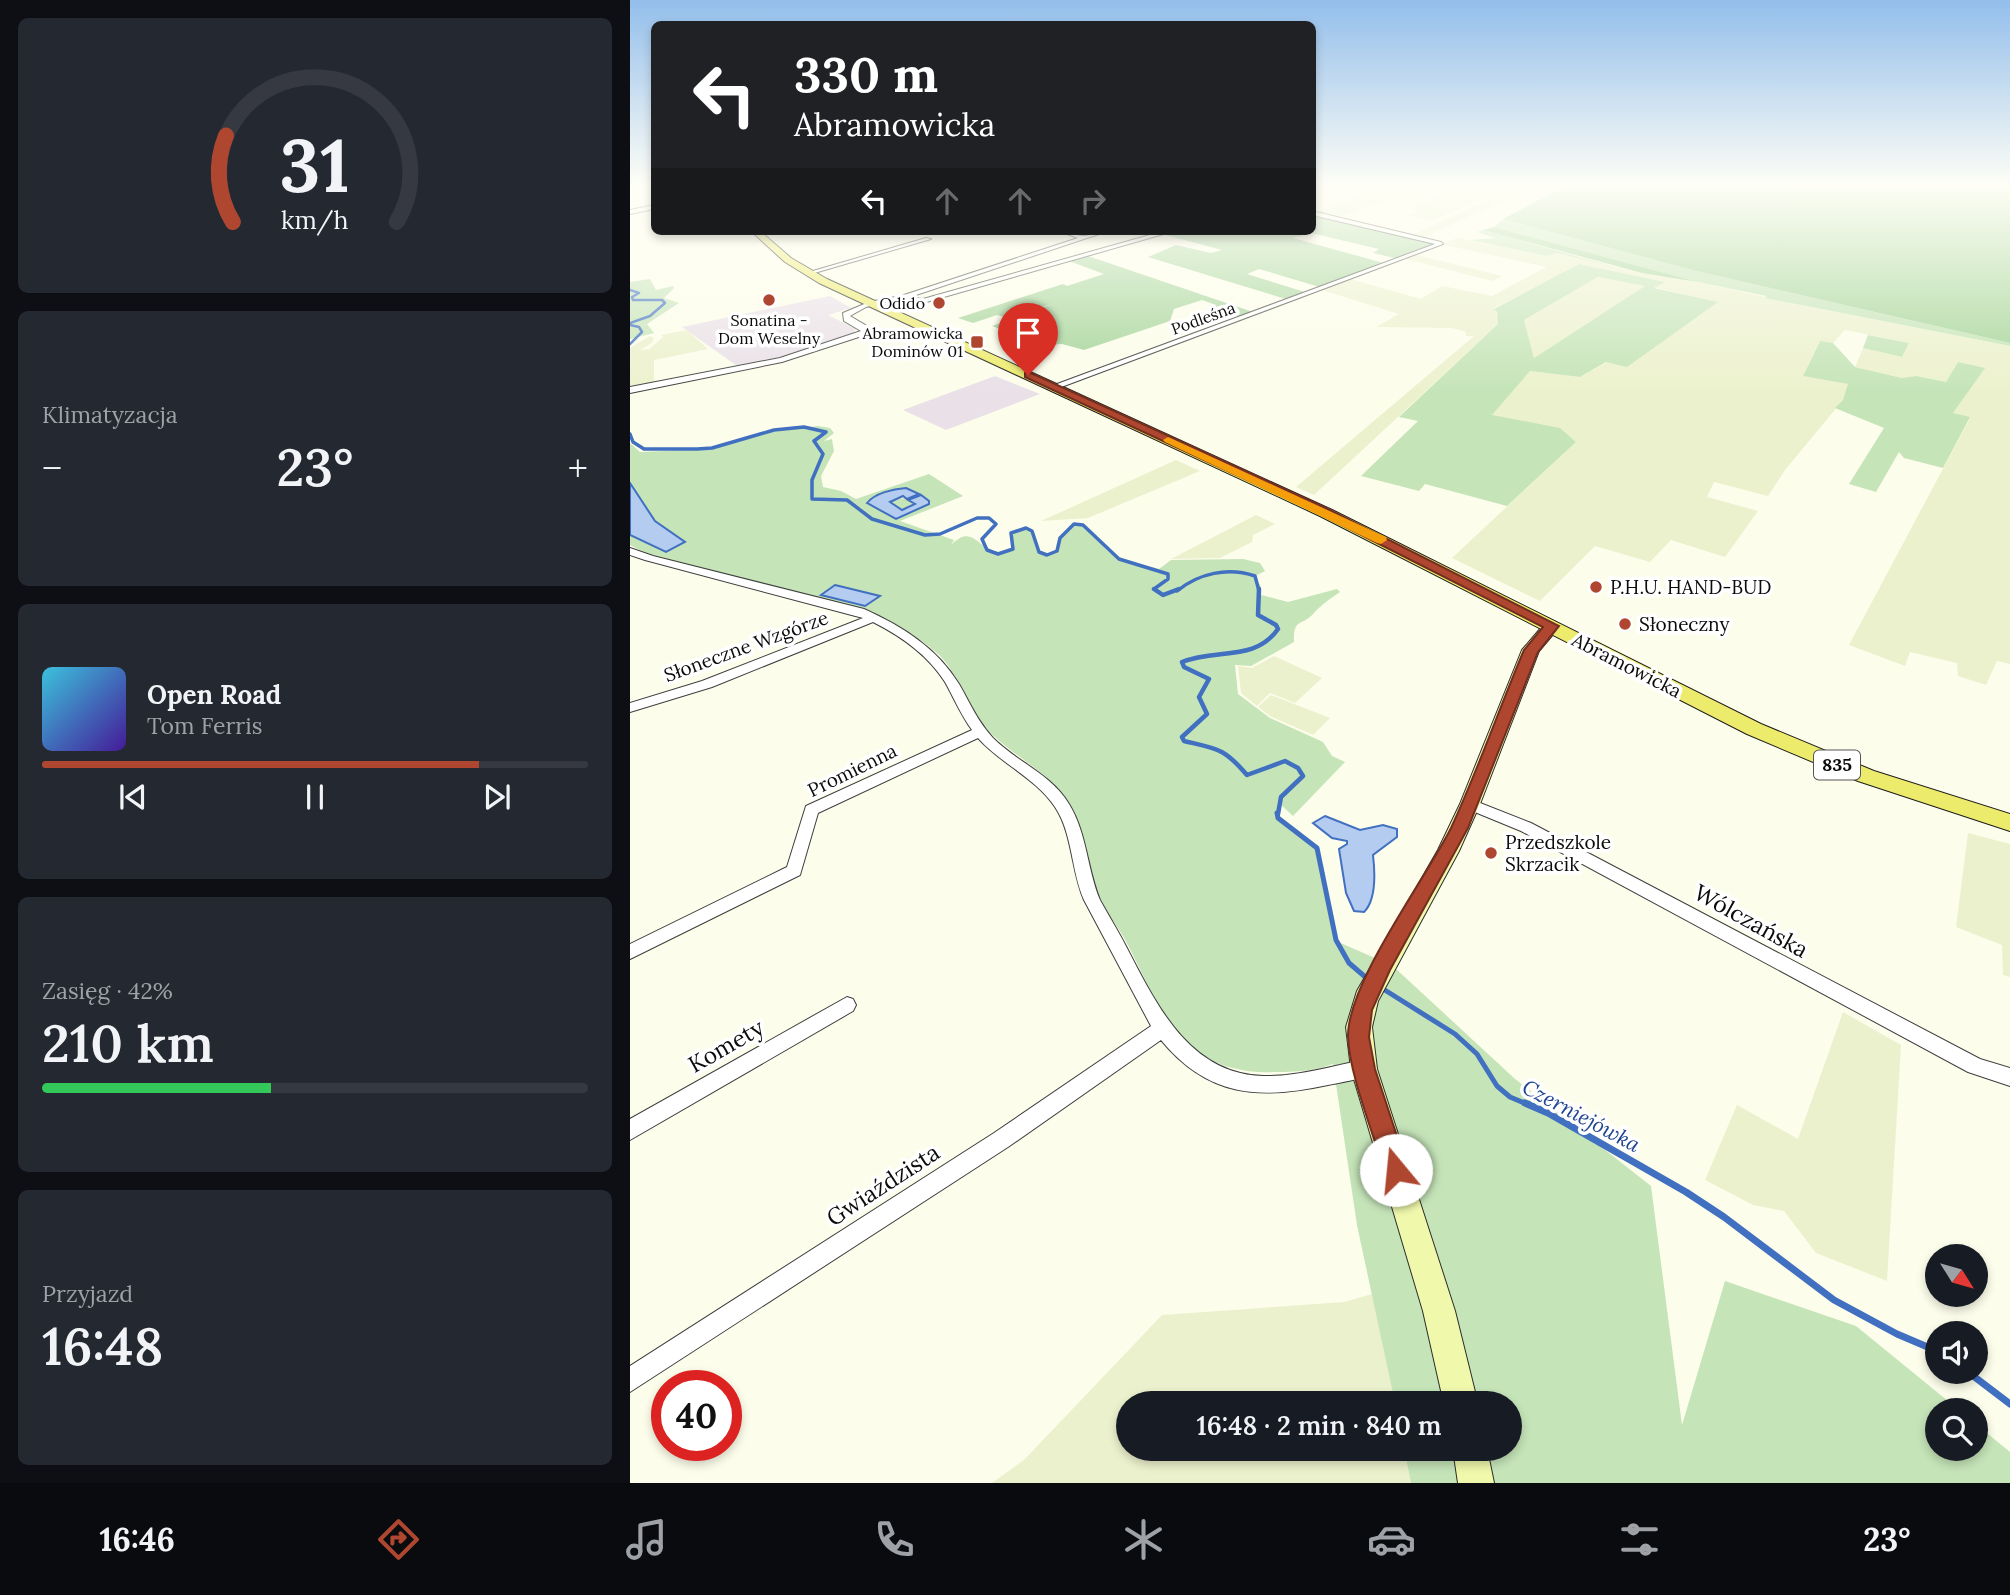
<!DOCTYPE html>
<html lang="pl">
<head>
<meta charset="utf-8">
<style>
  body { margin:0; font-family:Lora,serif; background:#242831; color:#f1f3f6; height:100vh; display:flex; flex-direction:column; font-size:26px; white-space:nowrap }
  * { box-sizing:border-box; margin:0 }
  p { font-size:23px; color:#9ea1a6 }
  .icon { flex:none; width:38px; height:38px; fill:none; stroke:currentColor; stroke-width:2; stroke-linecap:round; stroke-linejoin:round }
  .map { position:relative; flex:1; overflow:hidden }
  .sheet { display:flex; flex-direction:column; gap:18px; padding:18px; background:#0d0f14; width:630px }
  .sheet>* { flex:none }
  .top-card { position:absolute; left:21px; top:21px; width:665px; height:214px; border-radius:10px; box-shadow:0 4px 10px #0003; background:#202124; color:#fff; overflow:hidden }
  .needle { width:46px; rotate:127deg }
  .buttons { position:absolute; left:1295px; top:1244px; display:grid; gap:14px }
  .buttons a { display:grid; place-items:center; width:63px; height:63px; border-radius:50%; background:#171b24; box-shadow:0 4px 10px #0003; font-size:35px }
  .speed { position:absolute; left:21px; top:1370px; display:flex; gap:14px; font-size:35px; font-weight:700; text-align:center }
  .speed>* { display:grid; place-content:center; width:91px; height:91px; border-radius:50%; background:#171b24; box-shadow:0 4px 10px #0003; line-height:1 }
  .speed .limit { border:10px solid #d22; background:#fff; color:#111 }
  .pin { position:absolute; display:grid; place-items:center; width:60px; height:60px; color:#fff; margin:-72px -30px; border-radius:50% 50% 50% 0; rotate:-45deg; box-shadow:0 0 7px #0007 }
  .pin .icon { rotate:45deg }
  .me { position:absolute; width:77px; margin:-38px; rotate:343deg; stroke-linejoin:round; filter:drop-shadow(0 0 5px #0008) }
  .turn { display:flex; align-items:center; gap:24px; height:147px; padding:0 28px; font-size:32px }
  .turn .icon { width:91px; height:91px; stroke-width:2.5 }
  .turn b { display:block; font-size:49px; line-height:60px }
  .lanes { display:flex; align-items:center; height:66px; padding:0 28px; background:#0003; justify-content:center; gap:35px; direction:ltr }
  .lanes .off { opacity:.35 }
  .big { font-size:52px; font-weight:600; line-height:1.1 }
  .sheet .widget { flex:1; display:flex; flex-direction:column; justify-content:center; gap:10px; min-width:0; padding:0 24px; border-radius:10px; background:#242831 }
  .sheet .dial { align-items:center; gap:0 }
  .dial svg { height:182px; overflow:visible; fill:none; stroke:#363941; stroke-width:7; stroke-linecap:round; text-anchor:middle }
  .dial text { fill:#f1f3f6; stroke:none }
  .song { display:flex; align-items:center; gap:21px }
  .cover { width:84px; height:84px; border-radius:10px; background:linear-gradient(135deg,hsl(190 70% 55%),hsl(260 70% 35%)) }
  .played { height:7px; border-radius:4px; background:linear-gradient(90deg,#af4730 80%,#363941 80%) }
  .keys { display:flex; justify-content:space-around; direction:ltr }
  .heat { display:flex; justify-content:space-between; align-items:center; font-size:38px; direction:ltr }
  .charge { height:10px; border-radius:5px; background:linear-gradient(90deg,#34c759 42%,#363941 0) }
  .trip { position:absolute; left:486px; top:1391px; width:406px; height:70px; border-radius:35px; background:#171b24; box-shadow:0 4px 10px #0003; font-weight:600; line-height:70px; text-align:center }
  .dock { display:flex; height:112px; justify-content:space-around; align-items:center; background:#090b0e; color:#9ea1a6 }
  .dock .icon { width:49px; height:49px }
  .dock .current { color:#af4730 }
  .dock b { font-size:32px; color:#f1f3f6 }
  main { display:flex; flex:1; min-height:0 }
  .map>svg:first-child { display:block }
</style>
</head>
<body>
<main>
<section class="sheet">
<div class="widget dial"><svg viewBox="0 0 100 80">
<path d="M14 69A42 42 0 1 1 86 69"/>
<path d="M14 69A42 42 0 0 1 11 31" stroke="#af4730"/>
<text x="50" y="56" font-size="32" font-weight="700">31</text>
<text x="50" y="72" font-size="11">km/h</text>
</svg></div>
<div class="widget"><p>Klimatyzacja</p>
<div class="heat"><a>−</a><b class="big">23°</b><a>+</a></div>
</div>
<div class="widget">
<div class="song"><i class="cover"></i><div><b>Open Road</b><p>Tom Ferris</p></div></div>
<div class="played"></div>
<div class="keys"><svg class="icon" aria-label="previous" viewBox="0 0 24 24"><path d="M18 5L8 12l10 7zM5 5v14"/></svg><svg class="icon" aria-label="pause" viewBox="0 0 24 24"><path d="M8 5v14M16 5v14"/></svg><svg class="icon" aria-label="next" viewBox="0 0 24 24"><path d="M6 5l10 7-10 7zM19 5v14"/></svg></div>
</div>
<div class="widget"><p>Zasięg · 42%</p><b class="big">210 km</b><div class="charge"></div></div>
<div class="widget"><p>Przyjazd</p><b class="big">16:48</b></div>
</section>
<div class="map">
<svg width="1380" height="1483" viewBox="0 0 1380 1483">
  <rect width="100%" height="100%" fill="#fdfdeb"/>
  <!-- industrial -->
  <path fill="#e9e0e8" d="M200 296 221 308 198 315 226 329 221 336 150 359 110 368 52 327Z
    M365 376 410 394 316 430 273 410Z"/>
  <!-- farmland -->
  <path fill="#ecf1cd" d="M758 185H812L775 200 763 198 711 217 687 212Z
    M833 185H885L803 220 778 216 789 211 784 209 788 207 783 206Z
    M889 185H908L794 237 783 235Z
    M828 238 916 256 927 253 1012 273 1068 282 1180 307 1380 346V664L1367 661 1356 685 1328 676 1327 663 1280 652 1275 666 1219 645 1340 418 1323 413 1354 369 1328 362 1316 382 1286 376 1272 378 1225 367 1233 348 1272 357 1279 343 1215 330 1203 343 1189 342 1173 376 1219 384 1213 400 1155 470 1138 496 1084 482 1077 497 1128 511 1095 557 1041 540 1020 562 965 546 910 601 822 558 946 442 929 428 861 416 900 371 950 377 1087 302 1023 287 1034 282 950 264 864 308 869 318 868 324 684 495 666 487 844 336H836V332L822 328 746 327 769 314 692 290 720 279 791 299 812 286 862 296 917 267 810 244Z
    M787 255 872 276 862 281 776 259Z
    M968 277 1016 286 904 358 894 320Z
    M57 330 78 349 24 360V382L0 386V349L3 346 20 336 24 338 22 343 10 350 19 349 33 337 31 335Z
    M546 460 570 471 458 518 411 521Z
    M626 515 645 524 623 535 622 542 590 558 541 559Z
    M644 656 692 678 665 703 640 693 627 706 611 693 608 666 622 668Z
    M641 695 700 718 683 735 640 716 628 707Z
    M1338 833 1380 844V977L1373 975 1372 945 1326 927Z
    M1213 1012 1271 1045 1257 1281 1186 1253 1154 1211 1123 1205 1075 1180 1107 1105 1168 1139Z
    M742 1294 765 1403 499 1404V1449H774L781 1483H362L394 1460 532 1315 714 1302Z"/>
  <!-- green -->
  <path fill="#c5e4b8" fill-rule="evenodd" d="M873 219 1062 270 1380 343V346L1135 298 1136 296 1068 282 864 227Z
    M853 230 989 268 927 253 916 256 840 240 865 238 847 232Z
    M949 264 1035 282 1024 288 1088 302 997 367 976 362 950 377 900 371 862 415 930 428 946 442 877 506 795 484 789 491 731 476 788 421 769 417 868 324 867 312 864 309ZM968 277 1015 286 904 358 894 320Z
    M20 279 26 290 43 286 44 288 34 298 49 303 17 324 24 333 0 339V282Z
    M1238 335 1279 343 1272 357 1233 348Z
    M1190 341 1203 343 1225 367 1272 378 1286 376 1316 382 1328 362 1355 368 1323 413 1340 417 1313 468 1274 458 1269 452 1246 492 1219 484 1254 428 1205 408 1213 400 1218 384 1173 376Z
    M188 426 200 428 204 433 194 441 202 439 204 451 191 476 193 487 211 491 226 499 299 474 333 496 270 521 324 540 321 545C348 518 349 564 383 549L381 533 396 528 402 531 409 552 417 555 427 551 430 538 444 524C460 524 469 545 482 554 498 565 512 564 529 569L541 560 613 559 630 563 635 571 625 576 631 587V595L658 602 707 589 710 592C700 599 692 604 684 613 672 627 663 617 664 642L621 666 605 665 608 694 640 718 693 742 702 756 715 762 663 816 648 802V818L686 846 690 856 706 941 745 958 723 1002 748 1003 765 968 884 1078 1021 1186 1052 1425 1095 1281 1226 1326 1329 1410H1307V1449H1346V1424L1380 1452V1483H781L774 1449H880V1404L765 1403 727 1225 703 1064C685 1071 665 1072 646 1072 555 1076 533 1015 498 945 489 927 473 909 467 890 458 863 456 834 442 809 422 771 381 757 354 726 336 706 329 674 309 655 261 610 196 600 135 584 95 575 56 564 17 554L0 545V535L36 552 25 521 0 483V443L10 452 81 449 127 434ZM289 494 259 502 272 510 285 504 279 500 295 506 266 519 237 504V501Z"/>
  <!-- forest -->
  <path fill="#a5d499" d="M938 185H1380V343L1062 270 873 219Z
    M683 213 810 244 769 259 743 253 749 249 681 233 663 238 757 264 693 288 629 269 617 274 678 293 659 300 518 257 546 245 581 253 592 250 532 234 541 231H630C646 235 665 231 682 231Z
    M864 227 1068 282 1012 273 853 230Z
    M458 256 626 313 613 318 581 308 586 305 572 300 544 309 540 321 454 350 432 344 416 345 362 326 423 304 375 317 367 315 343 323 328 318 433 284 437 286 474 274 439 261Z"/>
  <!-- water -->
  <path fill="#b4ccf0" stroke="#4170c1" stroke-width="2" d="M0 483 25 521 55 542 36 552 0 535Z
    M276 488 289 494 277 499 273 496 260 502 272 510 285 504 278 500 291 495 299 501V504L266 519 237 503C245 493 263 489 276 488Z
    M205 585 250 596 235 606 191 595Z
    M695 816 730 830 753 825 767 829V837L743 855C745 872 747 899 734 912L724 911 716 893 709 849 717 844V841L702 838 683 823Z"/>
  <g fill="none" stroke-linecap="round" stroke-linejoin="round">
    <!-- stream-far4 -->
    <path stroke="#4170c1" stroke-width="2.5" d="M0 290 9 293 2 297 3 300H32L35 303 20 316 0 323
      M0 325 9 327 12 332 0 344"/>
    <!-- stream-far3 -->
    <path stroke="#4170c1" stroke-width="3.5" d="M0 434 3 442 14 449H67L82 448 144 430 174 427 196 432 184 441 193 454 182 480V499L217 500 242 519 295 535 310 534 347 518H359L366 524 352 539 357 550 368 554 383 549 381 533 396 528 402 531 409 552 417 555 427 551 430 538 444 524 453 525 489 559 538 574V579L524 589 527 591
      M547 591C569 573 598 567 625 576L629 591"/>
    <!-- stream-far2 -->
    <path stroke="#4170c1" stroke-width="4.5" d="M524 589 533 595 549 589
      M629 589 628 615 646 625 648 629C625 662 586 648 552 662L554 667 579 679 569 697 577 714 552 737 554 741C588 749 594 748 617 775L655 761 668 768 673 776 651 797 648 814"/>
    <!-- stream-far1 -->
    <path stroke="#4170c1" stroke-width="5" d="M647 813 648 818 687 848 706 940 719 963 740 981
      M750 987 825 1034 847 1054 867 1086 880 1097 899 1105"/>
    <!-- stream -->
    <path stroke="#4170c1" stroke-width="7" d="M895 1103 918 1113 1056 1192 1094 1217 1204 1300 1267 1334 1307 1351
      M1338 1372 1380 1404"/>
    <defs>
      <path id="street" d="M24 205V209L0 214V210Z
        M682 211 811 242 813 244 426 389 419 387 805 244 682 215Z
        M429 231C438 231 445 236 454 236 461 236 469 231 478 231L280 297 293 299 534 231H544L293 303 270 300 258 301 236 307 220 316 237 326 238 334 152 362 0 393V387L150 358 231 331 214 321 213 313 239 302 271 296 448 238Z
        M296 238 301 239 181 274 176 273Z
        M0 548 23 556 234 609C272 626 307 648 329 684 340 703 348 722 363 738 387 762 421 774 439 804 457 833 457 869 470 900 480 918 490 934 499 952 528 1008 561 1074 633 1076 667 1077 701 1066 734 1060L741 1063 744 1069 741 1075C727 1080 712 1082 698 1085 629 1100 578 1097 531 1040L378 1147 0 1392V1366L364 1133 521 1026 454 900C441 871 443 834 425 807 406 778 371 764 348 738L188 813 170 875 0 959V944L157 867 176 806 342 730C331 715 324 698 315 682 298 655 271 636 243 622L82 687 0 712V703L72 681 233 618 15 560 0 555Z
        M840 799 901 823 1350 1059 1380 1068V1086L1338 1072 891 831 835 808 833 804 835 800Z
        M217 997 223 999 226 1005 223 1011 0 1140V1119Z"/>
      <path id="secondary" d="M922 621 930 626 909 651 850 804 829 851 748 1001 742 1027 747 1069 825 1311 848 1404H814L793 1311 721 1069 716 1027 727 991 808 850 830 804 892 650 916 622Z
        M823 1449H857L864 1483H828Z"/>
      <path id="primary" d="M121 231H130L161 258 197 279 702 510 1131 724 1244 771 1380 814V831L1228 781 1117 734 690 516 189 283 155 262Z"/>
    </defs>
    <!-- street casing -->
    <use href="#street" stroke="#3e3e3e" stroke-width="2"/>
    <!-- secondary casing -->
    <use href="#secondary" stroke="#2d2d2d" stroke-width="2"/>
    <!-- primary casing -->
    <use href="#primary" stroke="#1c1c1c" stroke-width="2"/>
    <!-- street -->
    <use href="#street" fill="#fff" fill-rule="evenodd"/>
    <!-- secondary -->
    <use href="#secondary" fill="#eff8ab" fill-rule="evenodd"/>
    <!-- primary -->
    <use href="#primary" fill="#edeb6b" fill-rule="evenodd"/>
  </g>
  <!-- sky -->
  <linearGradient id="sky" x2="0" y2="1"><stop stop-color="#93beeb"/><stop offset="0.47" stop-color="#fefef6"/><stop offset="1" stop-color="#fefef6" stop-opacity="0"/></linearGradient>
  <rect width="1380" height="393" fill="url(#sky)"/>
  <!-- route -->
  <path fill="#af4730" stroke="#722e1f" stroke-width="2" d="M395 373H401L694 507 929 626 908 652 838 828 760 970 742 1010 739 1037 745 1069 778 1170 774 1178 766 1181 758 1178 754 1170C743 1132 719 1074 718 1036 718 982 795 880 821 828 848 770 869 709 894 650L913 627 686 512 395 377Z"/>
  <!-- slow -->
  <path fill="#f59e0b" d="M538 437 756 537 757 540 751 544 747 543 535 442 533 440Z"/>
  <!-- markers -->
  <g fill="#af4730" stroke="#fff" stroke-width="2.5">
    <circle cx="139" cy="300" r="7"/>
    <circle cx="309" cy="303" r="7"/>
    <rect x="340" y="335" width="14" height="14" rx="3.5"/>
    <circle cx="966" cy="587" r="7"/>
    <circle cx="995" cy="624" r="7"/>
    <circle cx="861" cy="853" r="7"/>
  </g>
  <g text-anchor="middle" stroke-width="7" stroke-linejoin="round" paint-order="stroke">
    <!-- far-poi labels -->
    <g font-size="16" fill="#0b0b0b" stroke="#fff" text-anchor="end">
      <text x="295" y="309">Odido</text>
      <text x="139" y="326" text-anchor="middle">Sonatina -<tspan x="139" dy="18">Dom Weselny</tspan></text>
      <text x="333" y="339">Abramowicka<tspan x="333" dy="18">Dominów 01</tspan></text>
    </g>
    <!-- far-street labels -->
    <g font-size="16" fill="#0b0b0b" stroke="#fff">
      <text transform="translate(573 318) rotate(-20)" y="6">Podleśna</text>
    </g>
    <!-- shield labels -->
    <rect fill="#fff" stroke="#545454" stroke-width="2" x="1184" y="750.5" width="46" height="29" rx="5"/>
    <g font-size="18" font-weight="bold" fill="#0b0b0b">
      <text x="1207" y="771">835</text>
    </g>
    <!-- poi labels -->
    <g font-size="19" fill="#0b0b0b" stroke="#fff" text-anchor="start">
      <text x="980" y="594">P.H.U. HAND-BUD</text>
      <text x="1009" y="631">Słoneczny</text>
      <text x="875" y="849">Przedszkole<tspan x="875" dy="22">Skrzacik</tspan></text>
    </g>
    <!-- street labels -->
    <g font-size="19" fill="#0b0b0b" stroke="#fff">
      <text transform="translate(116 646) rotate(-20)" y="7">Słoneczne Wzgórze</text>
      <text transform="translate(997 665) rotate(27)" y="7">Abramowicka</text>
      <text transform="translate(222 770) rotate(-26)" y="7">Promienna</text>
    </g>
    <!-- water labels -->
    <g font-size="21" font-style="italic" fill="#204591" stroke="#fff">
      <text transform="translate(951 1116) rotate(28)" y="7">Czerniejówka</text>
    </g>
    <!-- near-street labels -->
    <g font-size="23" fill="#0b0b0b" stroke="#fff">
      <text transform="translate(1121 921) rotate(29)" y="8">Wólczańska</text>
      <text transform="translate(96 1046) rotate(-30)" y="8">Komety</text>
      <text transform="translate(253 1185) rotate(-33)" y="8">Gwiaździsta</text>
    </g>
  </g>
</svg>
<div class="buttons">
<a><svg class="needle" viewBox="-14 -14 28 28"><path d="M0-13l5 13h-10z" fill="#e53935"/><path d="M0 13l5-13h-10z" fill="#9ea1a6"/></svg></a>
<a><svg class="icon" aria-label="sound" viewBox="0 0 24 24"><path d="M4 9h4l5-4v14l-5-4H4zM17 9q2 3 0 6"/></svg></a>
<a><svg class="icon" aria-label="search" viewBox="0 0 24 24"><circle cx="10" cy="10" r="6"/><path d="M15 15l6 6"/></svg></a>
</div>
<div class="speed"><div class="limit">40</div></div>
<div class="pin" style="left:398px;top:375px;background:#d93025"><svg class="icon" aria-label="arrive" viewBox="0 0 24 24"><path d="M6 21V4h12l-3 4 3 4H6"/></svg></div>
<svg class="me" style="left:766px;top:1170px" viewBox="-20 -20 40 40"><circle r="19" fill="#fff"/><path d="M0-13L10 11 0 6-10 11z" fill="#af4730"/></svg>
<div class="trip">16:48 · 2 min · 840 m</div>
<div class="top-card">
<div class="turn"><svg class="icon" aria-label="left" viewBox="0 0 24 24"><path d="M17 20v-9H6M10 6l-5 5 5 5"/></svg><div><b>330 m</b>Abramowicka</div></div>
<div class="lanes"><svg class="icon" aria-label="left" viewBox="0 0 24 24"><path d="M17 20v-9H6M10 6l-5 5 5 5"/></svg><svg class="icon off" aria-label="ahead" viewBox="0 0 24 24"><path d="M12 20V5M6 11l6-6 6 6"/></svg><svg class="icon off" aria-label="ahead" viewBox="0 0 24 24"><path d="M12 20V5M6 11l6-6 6 6"/></svg><svg class="icon off" aria-label="right" viewBox="0 0 24 24"><path d="M7 20v-9h11M14 6l5 5-5 5"/></svg></div>
</div>
</div>
</main>
<nav class="dock">
<b>16:46</b>
<svg class="icon current" aria-label="directions" viewBox="0 0 24 24"><path d="M12 3l9 9-9 9-9-9zM9 14v-3h6M13 9l2 2-2 2"/></svg>
<svg class="icon" aria-label="music" viewBox="0 0 24 24"><path d="M9 18V5l10-2v13"/><circle cx="6" cy="18" r="3"/><circle cx="16" cy="16" r="3"/></svg>
<svg class="icon" aria-label="phone" viewBox="0 0 24 24"><path d="M5 4h4l2 5-3 2q2 4 5 5l2-3 5 2v4C11 20 4 13 5 4z"/></svg>
<svg class="icon" aria-label="climate" viewBox="0 0 24 24"><path d="M12 3v18M4 7l16 10M4 17L20 7"/></svg>
<svg class="icon" aria-label="car" viewBox="0 0 24 24"><path d="M5 17H2v-5l4-1 3-4h7l3 4 3 1v5h-3M9 17h6M6 11h13"/><circle cx="7" cy="17" r="2"/><circle cx="17" cy="17" r="2"/></svg>
<svg class="icon" aria-label="filters" viewBox="0 0 24 24"><path d="M4 7h16M4 17h16"/><circle cx="9" cy="7" r="2"/><circle cx="15" cy="17" r="2"/></svg>
<b>23°</b>
</nav>
</body>
</html>
